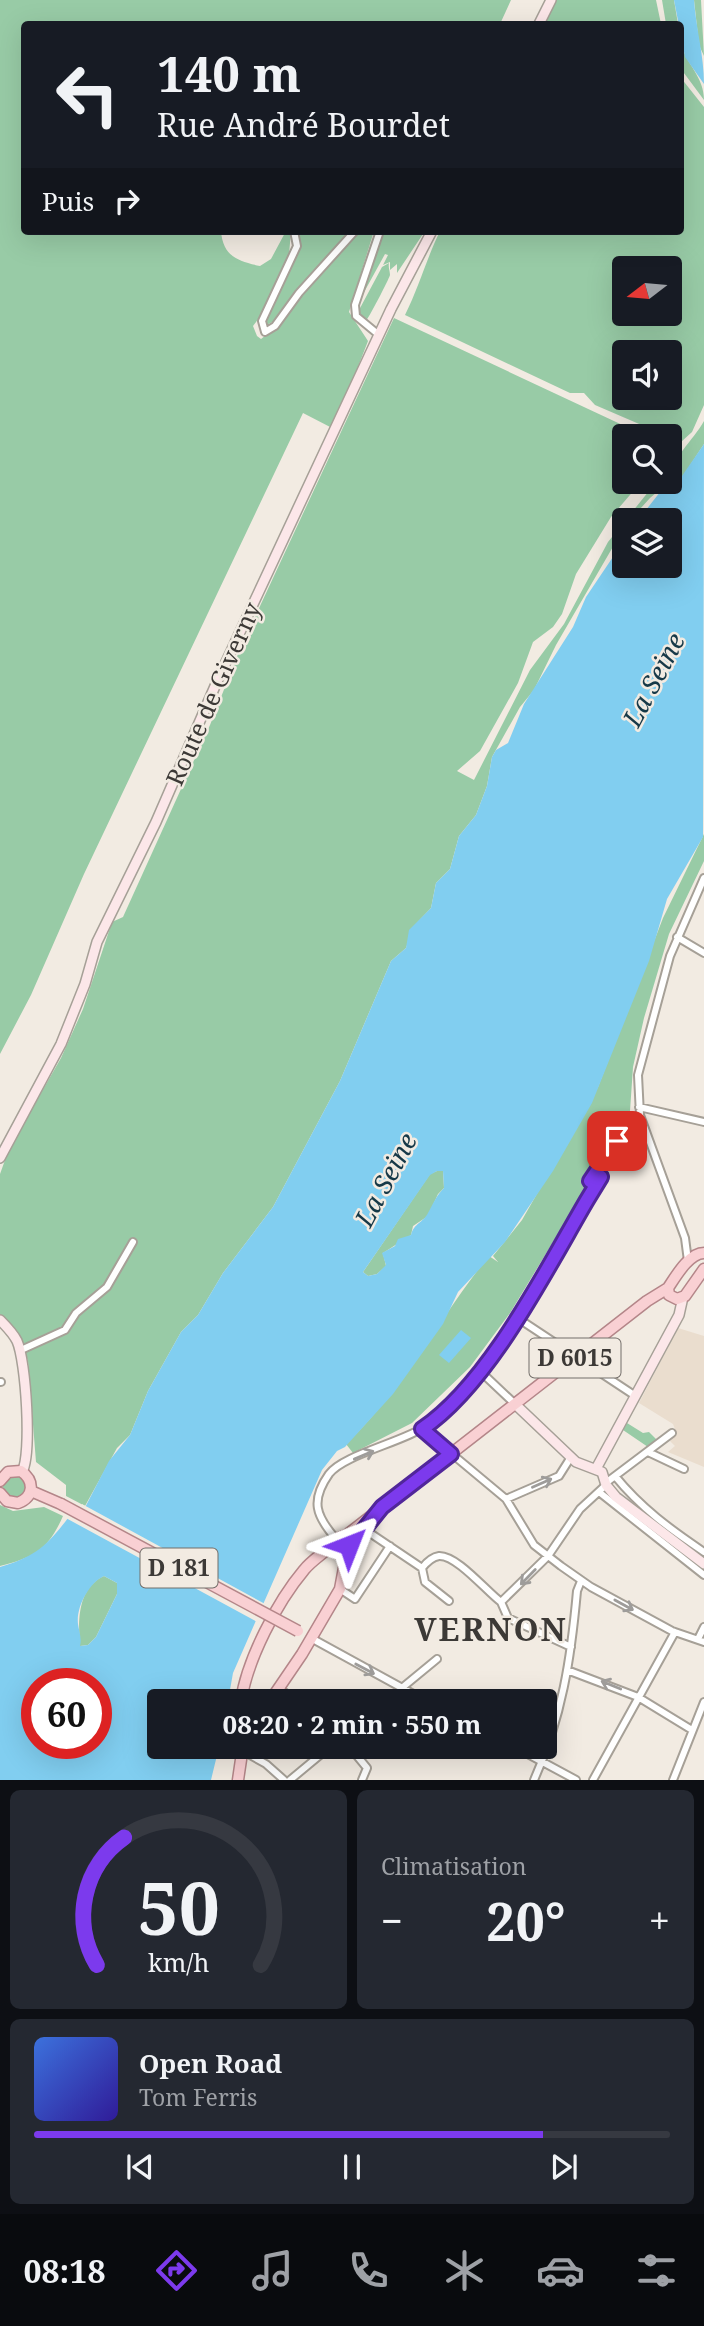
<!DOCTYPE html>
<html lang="fr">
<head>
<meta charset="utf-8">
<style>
  body { margin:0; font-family:"Noto Serif",serif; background:#242831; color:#f1f3f6; height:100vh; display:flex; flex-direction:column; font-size:26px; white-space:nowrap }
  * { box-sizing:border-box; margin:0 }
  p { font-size:23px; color:#9ea1a6 }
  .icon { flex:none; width:38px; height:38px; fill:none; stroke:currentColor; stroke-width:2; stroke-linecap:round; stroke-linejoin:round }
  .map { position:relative; height:1780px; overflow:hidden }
  .panel { display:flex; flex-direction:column; gap:10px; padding:10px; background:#0d0f14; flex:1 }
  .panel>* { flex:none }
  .banner { position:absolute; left:21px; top:21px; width:663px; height:214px; border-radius:7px; box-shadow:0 7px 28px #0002; background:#171b24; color:#f1f3f6; overflow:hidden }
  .needle { width:46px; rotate:254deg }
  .controls { position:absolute; left:612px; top:256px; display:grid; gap:14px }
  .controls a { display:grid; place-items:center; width:70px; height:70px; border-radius:7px; background:#171b24; box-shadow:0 7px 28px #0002; font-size:35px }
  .speed { position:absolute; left:21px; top:1668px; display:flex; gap:14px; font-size:35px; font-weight:700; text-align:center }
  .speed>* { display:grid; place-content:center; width:91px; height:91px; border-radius:50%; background:#171b24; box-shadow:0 7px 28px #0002; line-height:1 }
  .speed .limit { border:10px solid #d22; background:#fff; color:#111 }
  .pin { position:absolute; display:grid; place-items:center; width:60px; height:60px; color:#fff; margin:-30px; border-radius:14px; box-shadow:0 4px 10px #0006 }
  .me { position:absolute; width:77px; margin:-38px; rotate:45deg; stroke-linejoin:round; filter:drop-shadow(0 0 5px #0008) }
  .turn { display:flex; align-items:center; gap:24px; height:147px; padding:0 21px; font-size:32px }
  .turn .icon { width:91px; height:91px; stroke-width:2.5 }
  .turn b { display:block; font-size:49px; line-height:60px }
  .then { display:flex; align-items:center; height:66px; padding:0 21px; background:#0003; gap:14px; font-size:26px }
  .big { font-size:52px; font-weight:700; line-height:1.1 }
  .panel .widget { flex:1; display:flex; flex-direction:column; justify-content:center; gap:10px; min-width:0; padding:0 24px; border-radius:10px; background:#242831 }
  .panel .dial { align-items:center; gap:0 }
  .dial svg { height:182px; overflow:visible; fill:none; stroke:#363941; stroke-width:7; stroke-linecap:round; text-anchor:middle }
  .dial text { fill:#f1f3f6; stroke:none }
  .song { display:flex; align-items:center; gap:21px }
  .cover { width:84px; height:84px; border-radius:10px; background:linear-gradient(135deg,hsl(220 70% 55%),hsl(250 70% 35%)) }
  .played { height:7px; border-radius:4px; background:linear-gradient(90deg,#7c3aed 80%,#363941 80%) }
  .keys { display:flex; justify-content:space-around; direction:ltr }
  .heat { display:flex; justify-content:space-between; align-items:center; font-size:38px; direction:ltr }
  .panel .tiles { flex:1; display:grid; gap:10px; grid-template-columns:1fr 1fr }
  .widget:last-child { grid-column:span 2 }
  .trip { position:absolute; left:147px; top:1689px; width:410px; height:70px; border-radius:7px; background:#171b24; box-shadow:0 7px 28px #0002; font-weight:700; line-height:70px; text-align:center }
  .tab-bar { display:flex; height:112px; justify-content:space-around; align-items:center; background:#090b0e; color:#9ea1a6 }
  .tab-bar .icon { width:49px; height:49px }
  .tab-bar .selected { color:#7c3aed }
  .tab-bar b { font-size:32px; color:#f1f3f6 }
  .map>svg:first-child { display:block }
</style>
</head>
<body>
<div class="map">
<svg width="704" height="1780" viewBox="0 0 704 1780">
  <rect width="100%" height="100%" fill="#f2ebe2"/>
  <!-- built -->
  <path fill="#eaddce" d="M678 1328 704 1336V1467L668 1452 675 1446 670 1441 677 1434 673 1424 639 1403Z"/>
  <!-- green -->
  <path fill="#98cba6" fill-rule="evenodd" d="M0 0H511L500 24 318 22 317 24H24V231H221C223 256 237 261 260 266L271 259 286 231H291L289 255 267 307 253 326 257 336 261 339 274 329 284 314 357 231H374L349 312 368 341 334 429 303 413 84 874 31 995 0 1054Z
    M556 0H656L661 24H545Z
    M662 0H674L678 24H666Z
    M694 0H701L704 56 699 45Z
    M681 44C687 65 704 77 704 100L681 69Z
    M681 78 704 107V405L692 432 681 442 595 405 584 393H570L405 315C419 287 426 260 440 231H681ZM625 268H670V313H625ZM625 352H670V397H625Z
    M297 231H350L274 321 265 326 263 321 292 262Z
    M382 231H425L397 273V264L390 270V262L383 265 388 255 385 254 357 305Z
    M389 263C388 267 390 271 390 275 389 279 368 320 365 322L360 316 359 310 382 267Z
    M394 318 646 436H625V481H642L611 517 576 574 562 614 553 627 533 642 518 683 480 751 457 771 474 780 530 670 564 624 608 542 657 481H670L650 498 630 520H625V526L556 645 534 690 520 707 492 757 487 786 476 815 459 836 450 869 436 883 431 908 413 927 406 948 391 961 340 1081 273 1207 223 1273 198 1315 181 1332 148 1391 130 1435 117 1448 85 1506 66 1496V1485L36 1462 28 1361 17 1331 0 1314V1174L9 1149 61 1058 83 1009 112 922 123 917 210 725 240 649Z
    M704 421V444L683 476 670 481C670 459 693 441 704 421Z
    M704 834V861L669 934 644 1018 633 1067 630 1111 590 1181 510 1313 470 1367 412 1423 353 1453 346 1444C404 1389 439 1317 489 1256L498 1262 493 1256 522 1220 598 1087 663 918Z
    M437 1171H443L444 1188 438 1194 428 1216 413 1226 411 1235 383 1253 386 1266 377 1274 368 1276 363 1272 430 1174Z
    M627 1423 643 1433 649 1432 657 1440 648 1447 623 1430Z
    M3 1487a12 12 0 1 1 24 0a12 12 0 1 1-24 0Z
    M0 1505 13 1511 44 1507 63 1516C48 1550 35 1557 0 1566Z
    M104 1576 117 1583V1594L96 1637 88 1645 80 1646C78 1622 77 1588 104 1576Z"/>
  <!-- water -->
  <path fill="#81cef0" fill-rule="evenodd" d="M674 0H694C696 29 704 55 704 84L685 57Z
    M704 444 703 837 667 899 649 961 592 1103 553 1171 505 1242 458 1292 443 1324 393 1394 345 1447 337 1451 322 1470 233 1673 228 1701H159V1746L219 1747 211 1780H0V1567C34 1557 46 1547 68 1518L77 1523 109 1461 130 1435 148 1391 181 1332 198 1315 223 1273 273 1207 340 1081 391 961 406 948 409 930 431 908 436 883 450 869 459 836 476 815 487 786 492 757 496 750 508 743 524 704 573 627 586 597 625 539V565H670V520H638L668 482 682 476ZM437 1171H443L444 1188C436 1196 433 1204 428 1213 423 1223 414 1223 411 1235L398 1239 395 1246 382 1253 386 1265 377 1274 368 1276 363 1272 430 1175ZM104 1576 117 1583V1594L96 1637 88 1645 80 1646C82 1638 79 1632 78 1624 76 1607 89 1583 104 1576ZM37 1684H96V1743H37Z
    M461 1330 471 1338 449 1363 439 1355Z"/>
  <!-- pier -->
  <path fill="#f2ebe2" d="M82 1504 267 1605 259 1623 64 1517 76 1519Z"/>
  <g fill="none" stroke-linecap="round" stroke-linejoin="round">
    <defs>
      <path id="street" d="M294 231 297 246 262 321 265 332 275 326 299 293 355 231
        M379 335 356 316 355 305 380 231
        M677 937 704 953
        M639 1107 704 1122
        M688 1261 685 1238 640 1115 638 1075 670 956 704 878
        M516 1317 634 1395
        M21 1350 65 1330 76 1313 107 1287 133 1242
        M480 1371 515 1404
        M0 1382H1
        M422 1429 506 1499 534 1545 561 1566 591 1587 672 1631 704 1642
        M648 1452 684 1469
        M615 1476C641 1508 670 1529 704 1552
        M607 1482 672 1433
        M599 1492 704 1575
        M506 1499 559 1476 571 1457
        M364 1529 422 1568
        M336 1539C316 1516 310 1501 329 1474 345 1453 408 1442 433 1421 505 1359 553 1258 601 1177L590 1181 630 1121 640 1115
        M422 1568C426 1563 432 1557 439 1556 457 1555 487 1592 501 1602
        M422 1568 425 1582 449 1601
        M340 1589 355 1599 390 1546
        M501 1602 548 1556 580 1509 606 1485
        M501 1602 508 1618 571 1647
        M311 1638 426 1701
        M698 1639 704 1627
        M567 1670 638 1697 692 1730
        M279 1688 295 1701
        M386 1701 437 1659
        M349 1746 367 1768 362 1780
        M513 1746 576 1780
        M243 1751 266 1764 284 1780
        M290 1780 331 1746
        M534 1780C562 1718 571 1658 577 1591L581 1581
        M593 1780 675 1632
        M673 1780 704 1702"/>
      <path id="secondary" d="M539 24 551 0
        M0 1158 61 1044 85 984 97 942 156 822 219 677 391 309 432 231
        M0 1320C7 1327 13 1333 17 1341 26 1361 32 1454 22 1472
        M515 1404 576 1462 602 1472 606 1485 616 1497 704 1564
        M597 1467 679 1315 683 1297"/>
      <path id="primary" d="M704 1253C689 1253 676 1276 668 1288L669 1295 677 1299 685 1296 704 1269
        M0 1481 8 1472 21 1471C35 1481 34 1497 18 1503L7 1501 0 1493
        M31 1491 61 1504
        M339 1538 346 1540 349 1546 341 1555 332 1550 335 1540C339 1537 344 1537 348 1534L647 1301 668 1288
        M241 1701C247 1660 277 1602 304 1570 312 1560 323 1554 332 1545
        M270 1701 302 1654 340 1589 347 1552
        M238 1780 243 1746"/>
    </defs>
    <!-- street casing -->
    <use href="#street" stroke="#a6a097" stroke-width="10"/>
    <!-- secondary casing -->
    <use href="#secondary" stroke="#a6a097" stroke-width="12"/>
    <!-- primary casing -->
    <use href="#primary" stroke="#b48689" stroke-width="13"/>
    <!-- street -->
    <use href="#street" stroke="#fff" stroke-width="6"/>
    <!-- secondary -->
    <use href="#secondary" stroke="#fce7e9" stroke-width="9"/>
    <!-- primary -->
    <use href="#primary" stroke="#f9d0d3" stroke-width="10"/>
    <defs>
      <path id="primary-bridge" d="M61 1504 298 1631"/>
    </defs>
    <!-- primary-bridge casing -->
    <use href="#primary-bridge" stroke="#b48689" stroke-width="13" stroke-linecap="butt"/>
    <!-- primary-bridge -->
    <use href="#primary-bridge" stroke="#f9d0d3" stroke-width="10"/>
  </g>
  <!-- one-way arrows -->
  <defs><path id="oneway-shaft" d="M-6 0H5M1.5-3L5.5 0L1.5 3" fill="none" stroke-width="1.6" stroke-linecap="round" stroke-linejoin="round" transform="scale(1.75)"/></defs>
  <g stroke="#9e9c9a">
    <use href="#oneway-shaft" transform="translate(364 1455) rotate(-23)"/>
    <use href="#oneway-shaft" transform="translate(542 1483) rotate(-24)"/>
    <use href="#oneway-shaft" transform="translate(528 1577) rotate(134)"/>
    <use href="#oneway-shaft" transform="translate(624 1605) rotate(29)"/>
    <use href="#oneway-shaft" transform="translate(365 1669) rotate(28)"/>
    <use href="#oneway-shaft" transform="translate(611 1685) rotate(-158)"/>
  </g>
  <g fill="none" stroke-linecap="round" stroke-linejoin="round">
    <defs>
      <path id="route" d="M349 1545V1548L382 1507 451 1454 422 1429C489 1384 546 1270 587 1200L601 1177 590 1181 617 1141"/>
    </defs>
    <!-- route casing -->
    <use href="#route" stroke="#51269a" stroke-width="18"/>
    <!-- route -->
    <use href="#route" stroke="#7c3aed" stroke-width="12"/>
  </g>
  <g text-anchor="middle" stroke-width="5" stroke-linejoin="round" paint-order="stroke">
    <!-- shield labels -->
    <g fill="#f2ebe2" stroke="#736e6a" stroke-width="2">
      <rect x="529.5" y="1338.5" width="91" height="39" rx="5"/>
      <rect x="140.5" y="1548.5" width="77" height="39" rx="5"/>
    </g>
    <g font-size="23" font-weight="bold" fill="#3c3936">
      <text x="575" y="1366">D 6015</text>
      <text x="179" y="1576">D 181</text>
    </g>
    <!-- street labels -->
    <g font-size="24" fill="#3c3936" stroke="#f2ebe2">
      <text transform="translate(214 694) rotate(-66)" y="8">Route de Giverny</text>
    </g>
    <!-- water labels -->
    <g font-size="26" font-style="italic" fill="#163948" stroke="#f2ebe2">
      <text transform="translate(654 680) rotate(-62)" y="9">La Seine</text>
      <text transform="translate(386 1180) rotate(-62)" y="9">La Seine</text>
    </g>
    <!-- district labels -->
    <g font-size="32" font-weight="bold" letter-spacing="2" fill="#3c3936" stroke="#f2ebe2">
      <text x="491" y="1641">VERNON</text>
    </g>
  </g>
</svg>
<div class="controls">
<a><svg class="needle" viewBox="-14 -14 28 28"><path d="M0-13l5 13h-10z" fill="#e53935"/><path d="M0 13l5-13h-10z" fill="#9ea1a6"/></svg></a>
<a><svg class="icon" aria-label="sound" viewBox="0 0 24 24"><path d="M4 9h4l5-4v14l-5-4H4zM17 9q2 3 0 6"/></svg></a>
<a><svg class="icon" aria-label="search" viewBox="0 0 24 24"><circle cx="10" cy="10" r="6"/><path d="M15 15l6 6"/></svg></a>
<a><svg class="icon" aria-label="layers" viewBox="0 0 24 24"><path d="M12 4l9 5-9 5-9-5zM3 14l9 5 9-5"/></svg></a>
</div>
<div class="speed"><div class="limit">60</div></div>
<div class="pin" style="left:617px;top:1141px;background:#d93025"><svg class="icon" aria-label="arrive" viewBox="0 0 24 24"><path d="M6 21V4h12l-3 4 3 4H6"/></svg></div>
<svg class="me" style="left:349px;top:1545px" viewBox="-20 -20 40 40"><path d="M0-17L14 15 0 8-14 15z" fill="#7c3aed" stroke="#fff" stroke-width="4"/></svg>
<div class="trip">08:20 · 2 min · 550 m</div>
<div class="banner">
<div class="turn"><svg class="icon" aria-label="left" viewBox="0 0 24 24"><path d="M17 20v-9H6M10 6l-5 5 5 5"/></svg><div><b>140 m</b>Rue André Bourdet</div></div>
<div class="then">Puis<svg class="icon" aria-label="right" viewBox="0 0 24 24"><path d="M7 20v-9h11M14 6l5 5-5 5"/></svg></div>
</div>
</div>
<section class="panel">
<div class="tiles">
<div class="widget dial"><svg viewBox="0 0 100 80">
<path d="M14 69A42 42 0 1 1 86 69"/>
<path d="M14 69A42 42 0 0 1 26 13" stroke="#7c3aed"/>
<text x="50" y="56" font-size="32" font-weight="700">50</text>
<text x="50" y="72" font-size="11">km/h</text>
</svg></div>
<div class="widget"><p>Climatisation</p>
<div class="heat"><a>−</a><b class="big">20°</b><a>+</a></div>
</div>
<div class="widget">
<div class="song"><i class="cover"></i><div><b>Open Road</b><p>Tom Ferris</p></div></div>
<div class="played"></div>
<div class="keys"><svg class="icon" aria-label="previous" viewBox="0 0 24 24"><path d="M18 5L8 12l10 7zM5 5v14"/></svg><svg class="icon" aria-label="pause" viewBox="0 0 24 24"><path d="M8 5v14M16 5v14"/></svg><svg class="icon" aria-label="next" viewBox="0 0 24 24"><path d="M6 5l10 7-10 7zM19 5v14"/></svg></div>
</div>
</div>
</section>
<nav class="tab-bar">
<b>08:18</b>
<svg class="icon selected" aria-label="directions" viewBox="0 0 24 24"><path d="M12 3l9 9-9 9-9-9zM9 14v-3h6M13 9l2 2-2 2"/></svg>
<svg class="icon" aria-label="music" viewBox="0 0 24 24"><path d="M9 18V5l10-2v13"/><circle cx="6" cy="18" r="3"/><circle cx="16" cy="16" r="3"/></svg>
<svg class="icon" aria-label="phone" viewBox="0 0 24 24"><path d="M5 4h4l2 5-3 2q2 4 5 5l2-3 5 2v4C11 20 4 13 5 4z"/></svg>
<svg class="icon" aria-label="climate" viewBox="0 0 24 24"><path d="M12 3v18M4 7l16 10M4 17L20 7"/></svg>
<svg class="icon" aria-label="car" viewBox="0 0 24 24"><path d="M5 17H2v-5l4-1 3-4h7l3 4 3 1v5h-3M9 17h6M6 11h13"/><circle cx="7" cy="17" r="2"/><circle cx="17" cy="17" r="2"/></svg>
<svg class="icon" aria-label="filters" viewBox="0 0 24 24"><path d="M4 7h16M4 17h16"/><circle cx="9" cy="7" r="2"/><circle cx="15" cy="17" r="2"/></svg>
</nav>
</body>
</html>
